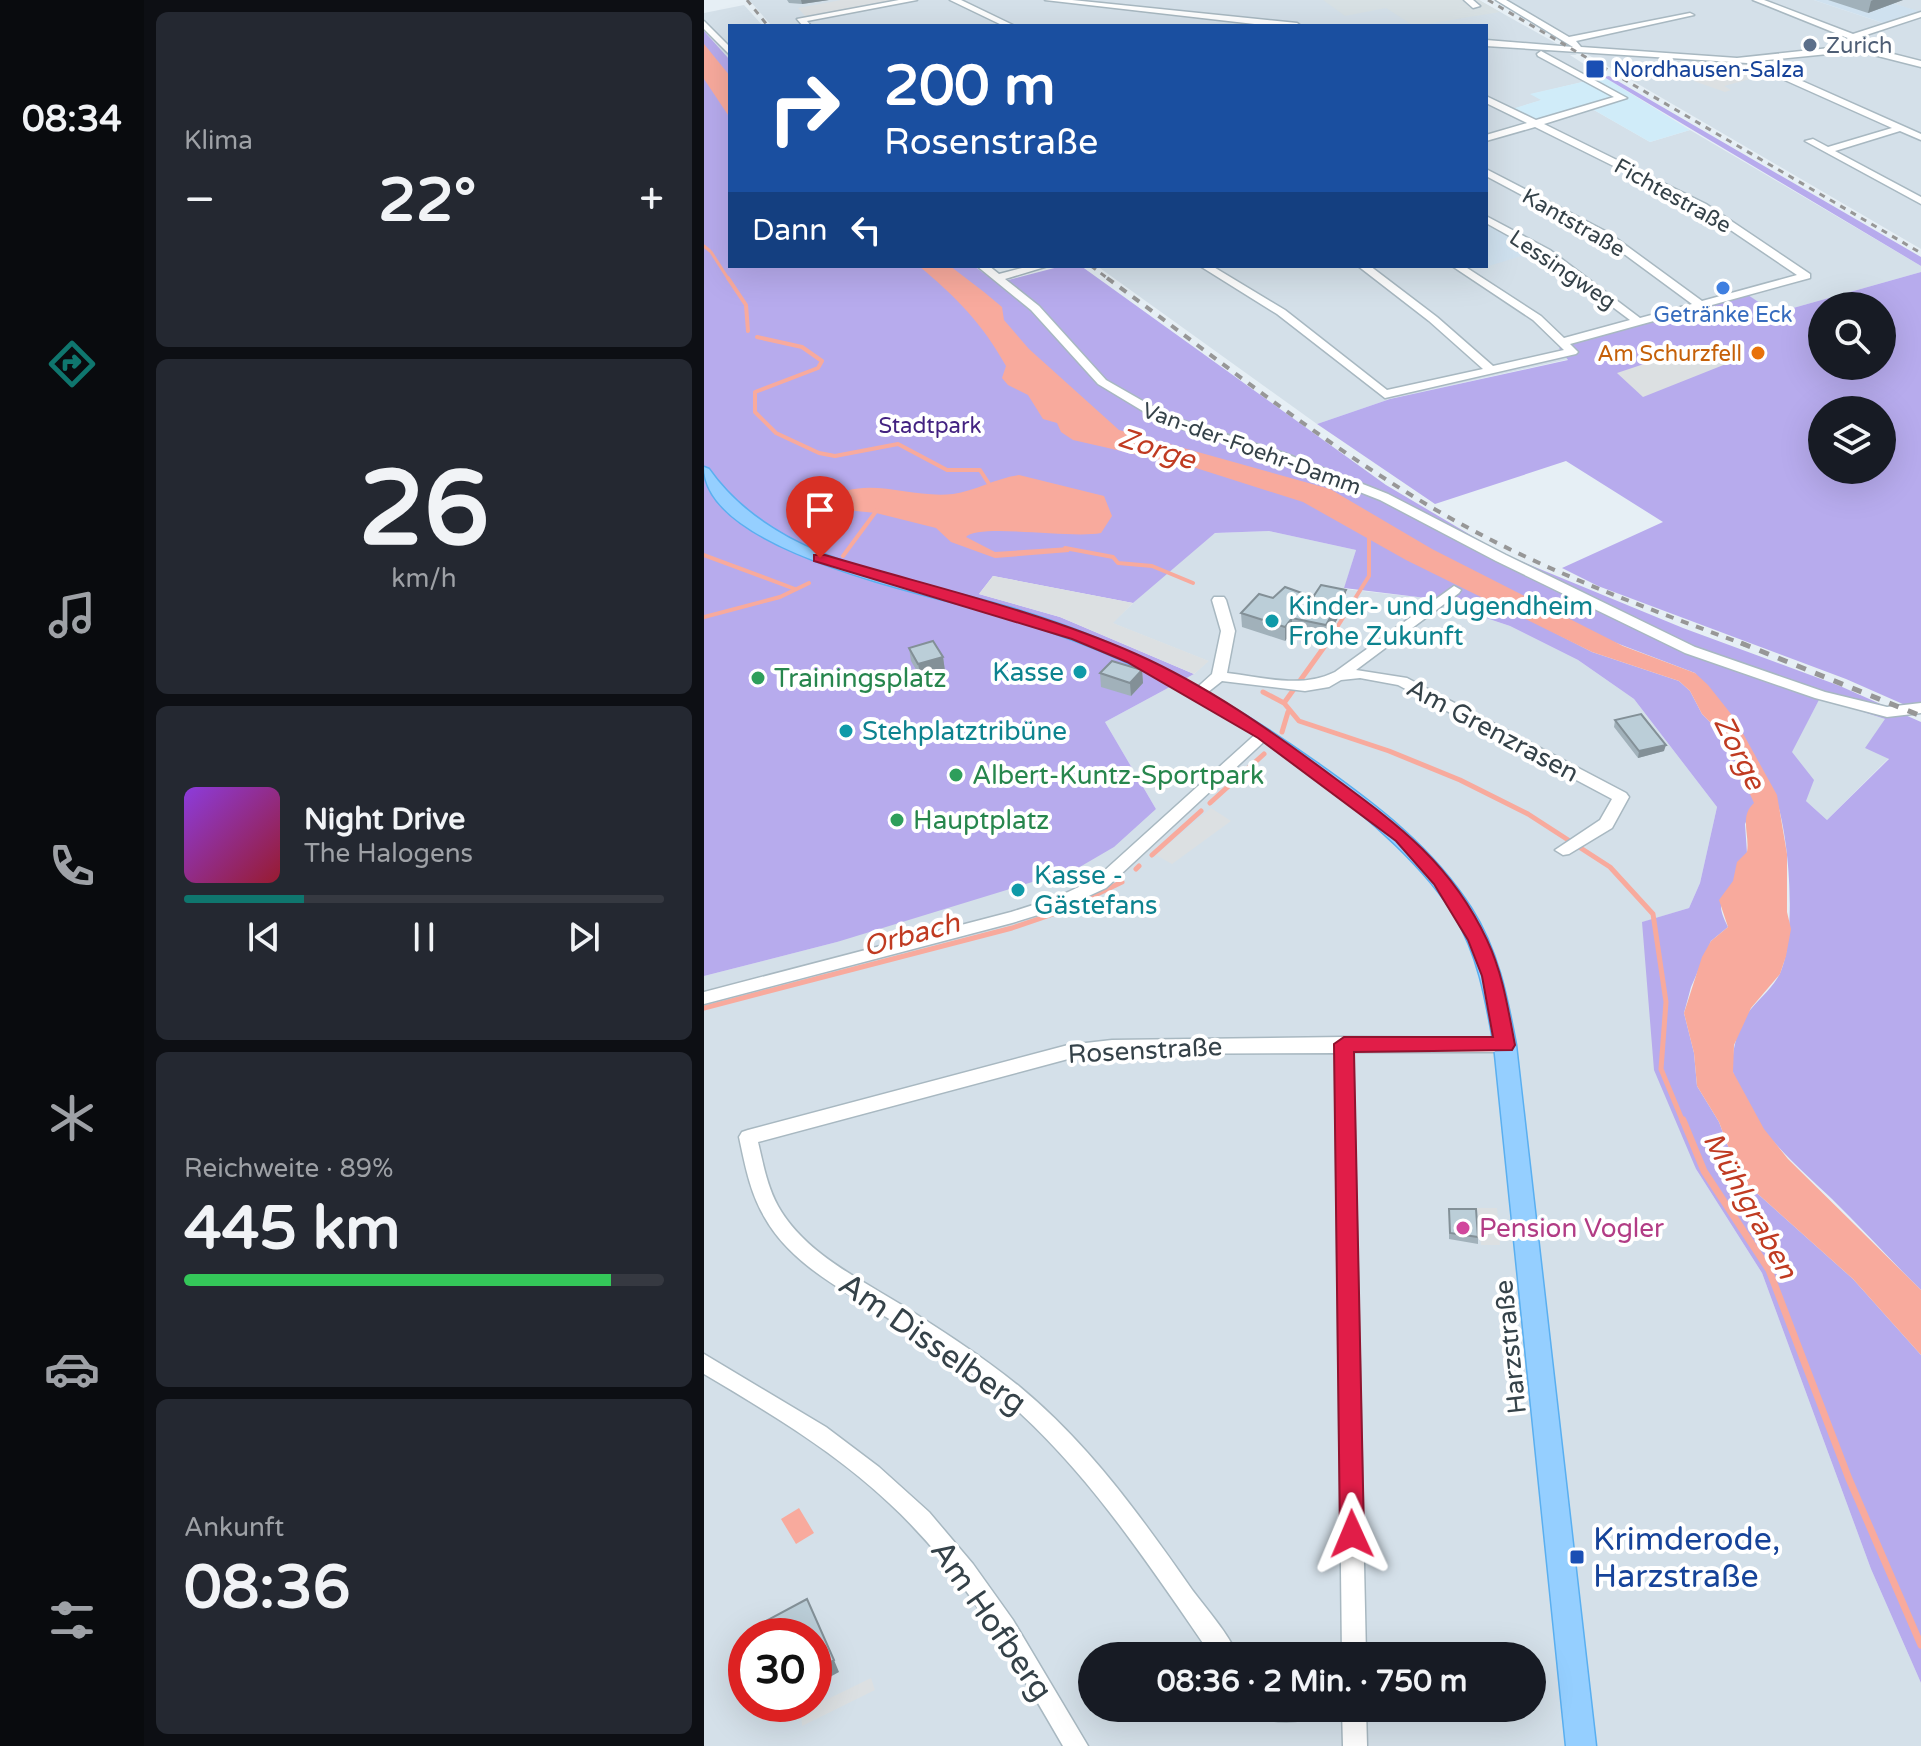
<!DOCTYPE html>
<html lang="de">
<head>
<meta charset="utf-8">
<style>
  body { margin:0; font-family:"Varela Round",sans-serif; background:#242831; color:#f1f3f6; height:100vh; display:flex; flex-direction:column; font-size:30px; white-space:nowrap }
  * { box-sizing:border-box; margin:0 }
  p { font-size:26px; color:#9ea1a6 }
  .icon { flex:none; width:44px; height:44px; fill:none; stroke:currentColor; stroke-width:2; stroke-linecap:round; stroke-linejoin:round }
  .map { position:relative; flex:1; overflow:hidden }
  .side { display:flex; flex-direction:column; gap:12px; padding:12px; background:#0d0f14; width:560px }
  .side>* { flex:none }
  .guide { position:absolute; left:24px; top:24px; width:760px; height:244px; border-radius:0px; box-shadow:0 8px 32px #0002; background:#1a4fa0; color:#fff; overflow:hidden }
  .tools { position:absolute; left:1104px; top:292px; display:grid; gap:16px }
  .tools a { display:grid; place-items:center; width:88px; height:88px; border-radius:50%; background:#171b24; box-shadow:0 8px 32px #0002; font-size:40px }
  .speed { position:absolute; left:24px; top:1618px; display:flex; gap:16px; font-size:40px; font-weight:700; text-align:center }
  .speed>* { display:grid; place-content:center; width:104px; height:104px; border-radius:50%; background:#171b24; box-shadow:0 8px 32px #0002; line-height:1 }
  .speed .limit { border:12px solid #d22; background:#fff; color:#111 }
  .pin { position:absolute; display:grid; place-items:center; width:68px; height:68px; color:#fff; margin:-82px -34px; border-radius:50% 50% 50% 0; rotate:-45deg; box-shadow:0 0 8px #0007 }
  .pin .icon { rotate:45deg }
  .me { position:absolute; width:88px; margin:-44px; rotate:359deg; stroke-linejoin:round; filter:drop-shadow(0 0 6px #0008) }
  .turn { display:flex; align-items:center; gap:28px; height:168px; padding:0 24px; font-size:36px }
  .turn .icon { width:104px; height:104px; stroke-width:2.5 }
  .turn b { display:block; font-size:56px; line-height:68px }
  .then { display:flex; align-items:center; height:76px; padding:0 24px; background:#0003; gap:16px; font-size:30px }
  .big { font-size:60px; font-weight:800; line-height:1.1 }
  .side .widget { flex:1; display:flex; flex-direction:column; justify-content:center; gap:12px; min-width:0; padding:0 28px; border-radius:12px; background:#242831 }
  .side .dial { align-items:center; gap:0 }
  .dial b { font-size:104px; line-height:1 }
  .song { display:flex; align-items:center; gap:24px }
  .cover { width:96px; height:96px; border-radius:12px; background:linear-gradient(135deg,hsl(270 70% 55%),hsl(350 70% 35%)) }
  .played { height:8px; border-radius:4px; background:linear-gradient(90deg,#0f766e 25%,#363941 25%) }
  .keys { display:flex; justify-content:space-around; direction:ltr }
  .heat { display:flex; justify-content:space-between; align-items:center; font-size:44px; direction:ltr }
  .charge { height:12px; border-radius:6px; background:linear-gradient(90deg,#34c759 89%,#363941 0) }
  .trip { position:absolute; left:374px; top:1642px; width:468px; height:80px; border-radius:40px; background:#171b24; box-shadow:0 8px 32px #0002; font-weight:800; line-height:80px; text-align:center }
  main { display:flex; flex:1; min-height:0 }
  .tabs { display:flex; flex-direction:column; width:144px; justify-content:space-around; align-items:center; background:#090b0e; color:#9ea1a6 }
  .tabs .icon { width:56px; height:56px }
  .tabs .active { color:#0f766e }
  .tabs b { font-size:36px; color:#f1f3f6 }
  .map>svg:first-child { display:block }
</style>
</head>
<body>
<main>
<nav class="tabs">
<b>08:34</b>
<svg class="icon active" aria-label="directions" viewBox="0 0 24 24"><path d="M12 3l9 9-9 9-9-9zM9 14v-3h6M13 9l2 2-2 2"/></svg>
<svg class="icon" aria-label="music" viewBox="0 0 24 24"><path d="M9 18V5l10-2v13"/><circle cx="6" cy="18" r="3"/><circle cx="16" cy="16" r="3"/></svg>
<svg class="icon" aria-label="phone" viewBox="0 0 24 24"><path d="M5 4h4l2 5-3 2q2 4 5 5l2-3 5 2v4C11 20 4 13 5 4z"/></svg>
<svg class="icon" aria-label="climate" viewBox="0 0 24 24"><path d="M12 3v18M4 7l16 10M4 17L20 7"/></svg>
<svg class="icon" aria-label="car" viewBox="0 0 24 24"><path d="M5 17H2v-5l4-1 3-4h7l3 4 3 1v5h-3M9 17h6M6 11h13"/><circle cx="7" cy="17" r="2"/><circle cx="17" cy="17" r="2"/></svg>
<svg class="icon" aria-label="filters" viewBox="0 0 24 24"><path d="M4 7h16M4 17h16"/><circle cx="9" cy="7" r="2"/><circle cx="15" cy="17" r="2"/></svg>
</nav>
<section class="side">
<div class="widget"><p>Klima</p>
<div class="heat"><a>−</a><b class="big">22°</b><a>+</a></div>
</div>
<div class="widget dial"><b>26</b><p>km/h</p></div>
<div class="widget">
<div class="song"><i class="cover"></i><div><b>Night Drive</b><p>The Halogens</p></div></div>
<div class="played"></div>
<div class="keys"><svg class="icon" aria-label="previous" viewBox="0 0 24 24"><path d="M18 5L8 12l10 7zM5 5v14"/></svg><svg class="icon" aria-label="pause" viewBox="0 0 24 24"><path d="M8 5v14M16 5v14"/></svg><svg class="icon" aria-label="next" viewBox="0 0 24 24"><path d="M6 5l10 7-10 7zM19 5v14"/></svg></div>
</div>
<div class="widget"><p>Reichweite · 89%</p><b class="big">445 km</b><div class="charge"></div></div>
<div class="widget"><p>Ankunft</p><b class="big">08:36</b></div>
</section>
<div class="map">
<svg width="1217" height="1746" viewBox="0 0 1217 1746">
  <rect width="100%" height="100%" fill="#e6eff5"/>
  <!-- residential -->
  <path fill="#d4e0e9" fill-rule="evenodd" d="M45 0H775L873 55H866L900 77 828 94 838 100 809 109 883 106 946 142 986 130 1217 266V272L1071 313 1043 295 856 348 865 359 686 399 613 424 393 266H782V26H68Z
    M790 0H1110L1179 23 1212 11 1179 0H1217V249Z
    M40 5 59 26H26V60L0 31V13Z
    M565 531 652 550 640 589 722 598 806 626 874 660 930 699 1013 807 996 883 985 908 939 922 946 982 992 1169 1058 1273 1167 1569 1217 1683V1746H0V976L133 942 452 809 401 722 490 674 504 661 408 623 466 568 511 533ZM42 1636H110V1704H42ZM388 1656H828V1708H388Z
    M1116 698 1181 719 1185 758 1123 820 1102 801 1087 752Z"/>
  <!-- commercial -->
  <path fill="#d0ecf9" d="M900 77 986 130 946 142 883 106 832 121 808 109 837 100 826 94Z"/>
  <!-- industrial -->
  <path fill="#d8e1e4" d="M619 0H775L796 12 710 26 682 8 641 16Z"/>
  <!-- education -->
  <path fill="#cfe1ef" d="M1110 0H1179L1214 11 1179 23Z
    M782 223 833 251 778 268 774 266H782Z"/>
  <!-- green -->
  <path fill="#b7abed" fill-rule="evenodd" d="M0 31 26 60V266H270L293 283 358 266H377L682 485 797 553 979 628 1136 686 1217 722V1290C1187 1261 1159 1229 1128 1199 1096 1168 1037 1119 1029 1072 1026 1053 1035 1023 1047 1009 1057 997 1071 986 1077 971 1093 934 1086 818 1065 782L991 673 750 581 888 652 975 681 986 691 998 714 1020 736 1051 803 1041 824 1043 853C1033 863 1036 869 1030 881 1018 901 1011 902 1024 927L1007 941 987 987 980 1013 990 1053 993 1086 1015 1122 1036 1178 1149 1279 1217 1355V1683L1167 1569 1058 1273 992 1169 950 1070 938 922 985 908 996 883 1013 807 930 699 874 660 806 626 722 598 640 588 652 550 565 531 511 533 429 603 289 576 275 594 356 617 490 674 401 722 452 809 410 847 374 868 133 942 0 976ZM1116 698 1181 719 1161 748 1185 759 1123 820 1102 801 1110 780 1088 752Z
    M905 76 1217 257V266L900 77Z
    M1217 272V712L1142 679 894 586 858 568 959 522 862 461 731 504 613 424 686 399 864 360 855 348 1044 295 1071 313ZM1118 306H1178V366H1118ZM1118 410H1178V470H1118Z"/>
  <!-- parking -->
  <path fill="#dce0e2" d="M137 0H202L102 17 94 8Z
    M993 61 1044 64 1068 73 1020 86 1027 90 1021 92 990 81 996 78Z
    M997 345 1022 364 939 397 913 373Z
    M289 576 429 603 409 623 505 661 490 674 356 617 275 594Z
    M507 808 527 821 468 864 452 855Z
    M773 1208H793L796 1245H777Z
    M167 1678 171 1690 98 1726 97 1712Z"/>
  <!-- water -->
  <path fill="#f8aa9d" d="M0 44 26 76V118L0 79Z
    M215 266H246L280 292 298 307 300 320 325 349 415 430 626 489 728 549 919 646 991 673 1004 685 1031 719 1073 795 1083 854V912L1087 929 1082 956 1076 974 1047 1008 1030 1045 1029 1072 1060 1129 1084 1159 1217 1290V1355L1149 1279 1036 1178 1015 1122 993 1086 990 1053 980 1013 998 957 1007 941 1024 927 1015 900 1029 881 1033 862 1043 852C1046 835 1035 816 1050 803L1020 736 998 714 986 691 975 681 888 652 702 560 599 502 492 468 369 440 357 432 353 423 339 419 324 395 304 385 298 378 302 366C278 323 252 297 215 266Z
    M315 475 400 496 408 516 397 533C366 539 276 523 262 537L291 552 366 547 365 552 291 558 247 542 232 528 172 513 132 509 121 501C161 473 203 499 249 494 271 491 292 478 315 475Z
    M95 1508 110 1533 92 1544 77 1519Z"/>
  <g fill="none" stroke-linecap="round" stroke-linejoin="round">
    <!-- stream-far3 -->
    <path stroke="#f8aa9d" stroke-width="3" d="M0 246 6 251
      M7 252 25 280"/>
    <!-- stream-far2 -->
    <path stroke="#f8aa9d" stroke-width="4" d="M24 278 42 305 44 331
      M53 337 98 347 118 361 114 368 51 392V412L72 433 115 453 131 456 194 444 243 470H276L285 484
      M361 548 409 557 414 563 448 566 489 583
      M0 555 91 589
      M139 556 173 510
      M0 617 76 597 105 583
      M622 645 665 576V534"/>
    <!-- stream-far1 -->
    <path stroke="#f8aa9d" stroke-width="5" d="M623 643 580 703 595 721 685 751 756 780 824 814 906 867 949 914 962 1002 957 1069 979 1122
      M559 692 580 703
      M578 732 584 712
      M506 803 560 754
      M448 855 497 811
      M432 869 435 866
      M0 1008 308 928 358 911 418 882"/>
    <!-- stream -->
    <path stroke="#f8aa9d" stroke-width="7" d="M979 1120 1000 1171 1065 1270 1145 1479 1217 1645"/>
    <defs>
      <path id="minor" d="M195 0H213L103 21 107 26H99L93 19Z
        M246 0H257L311 26H300Z
        M341 0H368L593 23 597 26H569Z
        M760 0H769L776 6 769 8Z
        M792 0H802L865 37 986 13 990 15 872 41 877 47 1033 58 1154 45 1217 61V67L1154 51 1053 61 1217 134V140L1196 131 1131 151 1217 197V204L1101 141 1109 139 1124 147 1188 128 1043 63 782 46V40L869 47Z
        M1049 0H1060L1149 34 1217 12V17L1156 37 1174 44 1175 46 1171 49Z
        M0 21 26 47V55L0 29Z
        M837 51 923 98 840 124 1002 204 1106 274V278L866 344 874 352 872 354 681 398 573 314 496 266H508L581 310 683 390 779 369 725 321 654 266H666L733 317 789 366 860 350 829 320 748 266H760L837 316 860 338 926 320 838 254 782 223V216L846 250 936 318 988 304 897 237 782 176V169L905 233 998 301 1093 275 994 208 831 127 782 141V135L823 123 782 103V96L832 120 910 97 834 56 833 54Z
        M273 266H285L295 274 326 266H344L301 279 335 306 402 380 465 416 580 453 684 494 802 555 991 647 1121 692 1183 707 1217 703V713L1183 717 1111 698 981 653 792 561 676 500 572 459 457 422 394 384 327 310Z
        M750 586 757 590 755 593 652 670 703 678 922 793 925 797 908 828 865 854 859 855 851 850 896 820 908 799 694 685 656 678 637 680 625 687 601 691 518 681 499 696H489L487 693 508 674 517 631 508 600 510 597H520L522 600 531 631 523 673C560 677 596 689 631 672Z
        M560 729 567 734 565 737 402 888 363 906 308 923 0 1004V992L307 912 351 898 390 880 555 731Z
        M640 1037 801 1038 807 1040 810 1045 807 1050 801 1052H649L662 1656H638L631 1053 408 1054 364 1059 54 1142C59 1163 63 1186 74 1206 100 1252 152 1277 196 1304 237 1330 278 1356 316 1387 385 1444 438 1518 489 1591 504 1611 524 1633 534 1656H508C449 1571 392 1483 316 1413 276 1376 228 1346 182 1317 139 1290 87 1264 61 1218 46 1193 41 1165 35 1137L38 1132 44 1130 364 1045 408 1040Z
        M0 1354 122 1427 175 1467 225 1512 269 1564 309 1620 384 1746H359C309 1660 259 1571 185 1503 130 1451 64 1412 0 1374Z
        M548 1708H617L613 1716C597 1723 568 1723 552 1716Z
        M638 1708H662L663 1746H639Z"/>
      <path id="major" d="M0 467 5 469C72 564 203 577 307 608 422 642 515 694 613 763 671 804 728 847 767 908 794 950 803 997 812 1045L892 1746H862L790 1045C782 1001 775 957 752 918 698 824 519 706 420 661 374 640 326 624 277 610 215 592 0 549 0 467Z"/>
    </defs>
    <!-- minor casing -->
    <use href="#minor" stroke="#a8b8c1" stroke-width="3"/>
    <!-- major casing -->
    <use href="#major" stroke="#5aaff0" stroke-width="3"/>
    <!-- minor -->
    <use href="#minor" fill="#fff" fill-rule="evenodd"/>
    <!-- major -->
    <use href="#major" fill="#95cfff" fill-rule="evenodd"/>
    <!-- rail-far2 -->
    <path stroke="#979797" stroke-width="3" stroke-dasharray="6 6" stroke-linecap="butt" d="M43 0 64 26
      M784 0 1217 253
      M387 266 406 280"/>
    <!-- rail-far1 -->
    <path stroke="#979797" stroke-width="4" stroke-dasharray="8 8" stroke-linecap="butt" d="M403 278C519 362 631 455 757 524 848 574 945 609 1042 645"/>
    <!-- rail -->
    <path stroke="#979797" stroke-width="5" stroke-dasharray="10 10" stroke-linecap="butt" d="M1037 643 1217 716"/>
  </g>
  <!-- wall -->
  <path fill="#a1b1ba" d="M83 0H125L98 4 85 3Z
    M1124 0H1199L1164 13Z
    M642 590V604L622 639 588 632 581 641 538 627 537 613 569 598 609 597Z
    M205 648 239 657 241 671 217 678 207 661Z
    M438 670 439 683 427 696 397 687 396 673Z
    M911 720 960 751 934 758 910 727Z
    M745 1209 774 1237V1244L745 1239Z"/>
  <!-- shaded-wall -->
  <path fill="#839097" d="M97 0H125L98 4Z
    M1169 0H1199L1164 13 1167 1Z
    M642 590V604L622 639V625Z
    M588 618V632L581 641V627Z
    M239 657 241 671 217 678 214 664Z
    M438 670 439 683 427 696 426 683Z
    M962 745 960 751 934 758 935 751Z
    M130 1660 135 1672 115 1683 110 1672Z
    M115 1683 120 1695 110 1701V1686Z
    M81 1704H104L86 1714Z"/>
  <!-- building -->
  <path fill="#bbced8" stroke="#839097" stroke-width="2" d="M617 585 642 590 622 625 588 618 581 627 537 613 555 594 569 598 581 587 609 597Z
    M229 641 239 657 214 664 205 648Z
    M408 661 438 670 426 683 396 673Z
    M937 714 962 745 935 751 911 720Z
    M745 1209H772L774 1237 746 1233Z
    M103 1599 130 1660 110 1672V1636H52L49 1628Z
    M110 1673 115 1683 110 1686Z"/>
  <!-- route -->
  <path fill="#e11d48" stroke="#92132f" stroke-width="2" d="M110 555H121C224 586 333 610 432 654 504 686 569 732 632 779 696 826 748 865 783 940 799 974 804 1009 811 1045L808 1050 650 1052 660 1534 657 1542 648 1545 639 1542 636 1534 630 1044 640 1037H789L778 976 764 940 730 884 692 841 554 738 423 662 368 639 110 561Z"/>
  <!-- markers -->
  <circle fill="#5c6f8a" stroke="#fff" stroke-width="3" cx="1106" cy="45" r="8"/>
  <g fill="#1a4fb4" stroke="#fff" stroke-width="3">
    <rect x="881" y="59" width="20" height="20" rx="4"/>
    <rect x="865" y="1549" width="16" height="16" rx="4"/>
  </g>
  <circle fill="#3f7fe0" stroke="#fff" stroke-width="3" cx="1019" cy="288" r="8"/>
  <circle fill="#e8710a" stroke="#fff" stroke-width="3" cx="1054" cy="353" r="8"/>
  <g fill="#0f9aa8" stroke="#fff" stroke-width="3">
    <circle cx="568" cy="621" r="8"/>
    <circle cx="376" cy="672" r="8"/>
    <circle cx="142" cy="731" r="8"/>
    <circle cx="314" cy="890" r="8"/>
  </g>
  <g fill="#2e9e5b" stroke="#fff" stroke-width="3">
    <circle cx="54" cy="678" r="8"/>
    <circle cx="252" cy="775" r="8"/>
    <circle cx="193" cy="820" r="8"/>
  </g>
  <circle fill="#d1479c" stroke="#fff" stroke-width="3" cx="759" cy="1228" r="8"/>
  <g text-anchor="middle" stroke-width="8" stroke-linejoin="round" paint-order="stroke">
    <!-- far-service labels -->
    <g font-size="22" fill="#4e5e75" stroke="#fff" text-anchor="start">
      <text x="1122" y="53">Zurich</text>
    </g>
    <!-- far-transit labels -->
    <g font-size="22" fill="#164399" stroke="#fff" text-anchor="start">
      <text x="909" y="77">Nordhausen-Salza</text>
    </g>
    <!-- far-street labels -->
    <g font-size="22" fill="#354249" stroke="#fff">
      <text transform="translate(969 195) rotate(29)" y="8">Fichtestraße</text>
      <text transform="translate(870 222) rotate(30)" y="8">Kantstraße</text>
      <text transform="translate(859 269) rotate(34)" y="8">Lessingweg</text>
      <text transform="translate(548 448) rotate(20)" y="8">Van-der-Foehr-Damm</text>
    </g>
    <!-- far-shop labels -->
    <g font-size="22" fill="#366cbe" stroke="#fff">
      <text x="1019" y="322">Getränke Eck</text>
    </g>
    <!-- far-food labels -->
    <g font-size="22" fill="#c56008" stroke="#fff" text-anchor="end">
      <text x="1038" y="361">Am Schurzfell</text>
    </g>
    <!-- far-park labels -->
    <g font-size="22" fill="#432281" stroke="#fff">
      <text x="226" y="433">Stadtpark</text>
    </g>
    <!-- culture labels -->
    <g font-size="26" fill="#0d838f" stroke="#fff" text-anchor="start">
      <text x="584" y="615">Kinder- und Jugendheim<tspan x="584" dy="30">Frohe Zukunft</tspan></text>
      <text x="360" y="681" text-anchor="end">Kasse</text>
      <text x="158" y="740">Stehplatztribüne</text>
      <text x="330" y="884">Kasse -<tspan x="330" dy="30">Gästefans</tspan></text>
    </g>
    <!-- leisure labels -->
    <g font-size="26" fill="#27864d" stroke="#fff" text-anchor="start">
      <text x="70" y="687">Trainingsplatz</text>
      <text x="268" y="784">Albert-Kuntz-Sportpark</text>
      <text x="209" y="829">Hauptplatz</text>
    </g>
    <!-- street labels -->
    <g font-size="26" fill="#354249" stroke="#fff">
      <text transform="translate(789 730) rotate(28)" y="9">Am Grenzrasen</text>
      <text transform="translate(441 1050) rotate(-3)" y="9">Rosenstraße</text>
      <text transform="translate(806 1347) rotate(-96)" y="9">Harzstraße</text>
    </g>
    <!-- hotel labels -->
    <g font-size="26" fill="#b23c85" stroke="#fff" text-anchor="start">
      <text x="775" y="1237">Pension Vogler</text>
    </g>
    <!-- water labels -->
    <g font-size="28" font-style="italic" fill="#c03b22" stroke="#fff">
      <text transform="translate(453 448) rotate(18)" y="10">Zorge</text>
      <text transform="translate(1036 752) rotate(63)" y="10">Zorge</text>
      <text transform="translate(207 934) rotate(-15)" y="10">Orbach</text>
      <text transform="translate(1047 1205) rotate(61)" y="10">Mühlgraben</text>
    </g>
    <!-- near-street labels -->
    <g font-size="32" fill="#354249" stroke="#fff">
      <text transform="translate(229 1343) rotate(35)" y="11">Am Disselberg</text>
      <text transform="translate(288 1620) rotate(55)" y="11">Am Hofberg</text>
    </g>
    <!-- near-transit labels -->
    <g font-size="32" fill="#164399" stroke="#fff" text-anchor="start">
      <text x="889" y="1550">Krimderode,<tspan x="889" dy="37">Harzstraße</tspan></text>
    </g>
  </g>
</svg>
<div class="tools">
<a><svg class="icon" aria-label="search" viewBox="0 0 24 24"><circle cx="10" cy="10" r="6"/><path d="M15 15l6 6"/></svg></a>
<a><svg class="icon" aria-label="layers" viewBox="0 0 24 24"><path d="M12 4l9 5-9 5-9-5zM3 14l9 5 9-5"/></svg></a>
</div>
<div class="speed"><div class="limit">30</div></div>
<div class="pin" style="left:116px;top:558px;background:#d93025"><svg class="icon" aria-label="arrive" viewBox="0 0 24 24"><path d="M6 21V4h12l-3 4 3 4H6"/></svg></div>
<svg class="me" style="left:648px;top:1534px" viewBox="-20 -20 40 40"><path d="M0-17L14 15 0 8-14 15z" fill="#e11d48" stroke="#fff" stroke-width="4"/></svg>
<div class="trip">08:36 · 2 Min. · 750 m</div>
<div class="guide">
<div class="turn"><svg class="icon" aria-label="right" viewBox="0 0 24 24"><path d="M7 20v-9h11M14 6l5 5-5 5"/></svg><div><b>200 m</b>Rosenstraße</div></div>
<div class="then">Dann<svg class="icon" aria-label="left" viewBox="0 0 24 24"><path d="M17 20v-9H6M10 6l-5 5 5 5"/></svg></div>
</div>
</div>
</main>
</body>
</html>
